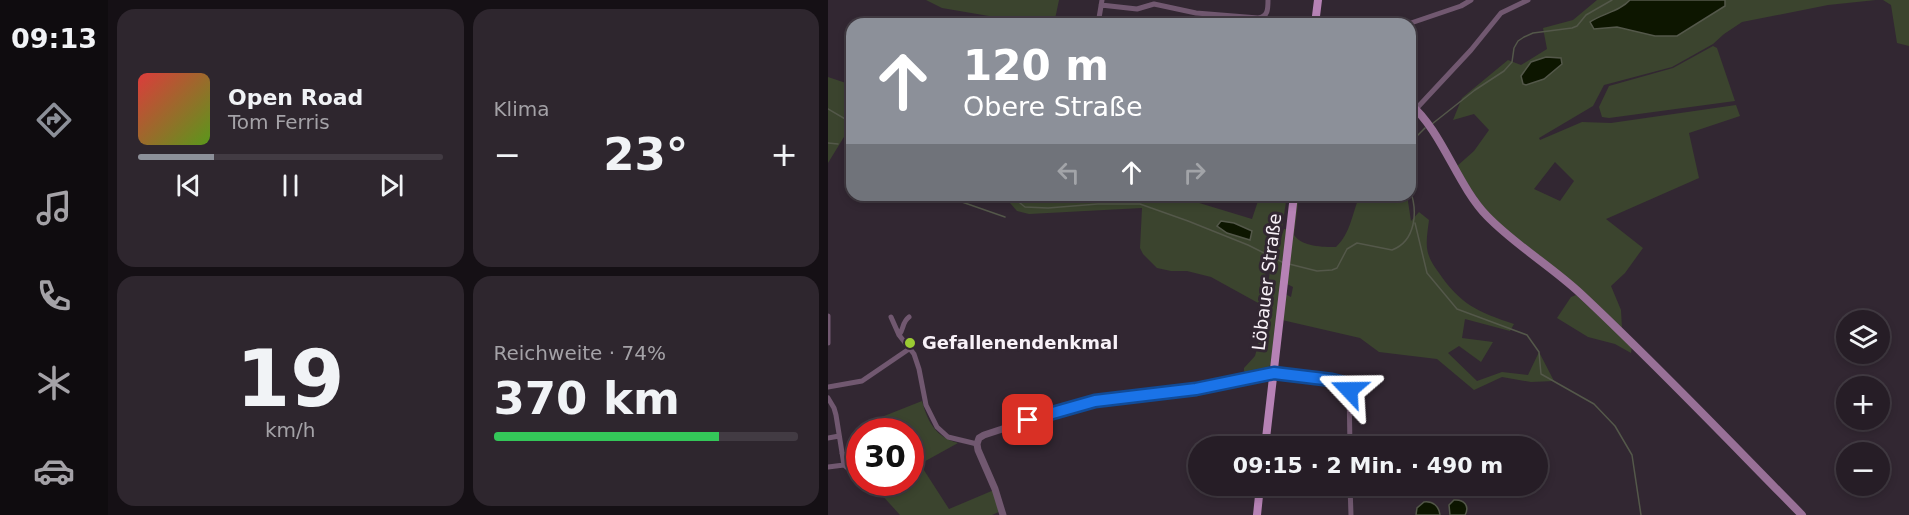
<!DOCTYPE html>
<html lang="de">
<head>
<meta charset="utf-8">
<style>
  body { margin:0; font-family:"DejaVu Sans",sans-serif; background:#2e262e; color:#f1f3f6; height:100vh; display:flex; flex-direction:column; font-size:22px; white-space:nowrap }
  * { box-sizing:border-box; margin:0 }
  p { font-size:20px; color:#a4a2a7 }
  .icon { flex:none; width:33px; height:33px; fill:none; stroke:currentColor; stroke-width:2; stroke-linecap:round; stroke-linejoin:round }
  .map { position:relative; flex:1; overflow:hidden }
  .side { display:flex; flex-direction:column; gap:9px; padding:9px; background:#151015; width:720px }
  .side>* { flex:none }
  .hud { position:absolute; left:18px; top:18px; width:570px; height:183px; border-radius:18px; box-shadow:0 3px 9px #0003,0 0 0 2px #423b43; background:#8c9099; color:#fff; overflow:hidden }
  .tools { position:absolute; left:1008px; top:310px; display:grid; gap:12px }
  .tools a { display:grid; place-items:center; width:54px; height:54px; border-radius:50%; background:#261d26; box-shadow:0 3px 9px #0003,0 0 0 2px #423b43; font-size:30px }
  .speed { position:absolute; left:18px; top:418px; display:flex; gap:12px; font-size:30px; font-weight:700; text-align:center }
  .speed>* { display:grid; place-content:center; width:78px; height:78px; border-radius:50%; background:#261d26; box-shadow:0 3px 9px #0003,0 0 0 2px #423b43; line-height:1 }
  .speed .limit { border:9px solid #d22; background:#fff; color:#111 }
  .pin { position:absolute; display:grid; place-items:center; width:51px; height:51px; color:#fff; margin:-26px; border-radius:12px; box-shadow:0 3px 9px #0006 }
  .me { position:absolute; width:66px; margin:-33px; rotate:293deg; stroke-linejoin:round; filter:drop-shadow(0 0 4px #0008) }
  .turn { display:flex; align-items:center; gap:21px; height:126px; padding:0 18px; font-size:27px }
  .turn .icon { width:78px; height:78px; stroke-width:2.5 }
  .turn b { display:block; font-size:42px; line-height:51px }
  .lanes { display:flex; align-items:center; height:57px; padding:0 18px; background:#0003; justify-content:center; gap:30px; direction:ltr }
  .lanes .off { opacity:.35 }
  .big { font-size:45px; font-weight:700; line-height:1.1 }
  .side .widget { flex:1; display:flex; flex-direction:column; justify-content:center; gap:9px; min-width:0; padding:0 21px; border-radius:18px; background:#2e262e }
  .side .dial { align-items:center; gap:0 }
  .dial b { font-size:78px; line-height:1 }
  .song { display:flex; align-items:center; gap:18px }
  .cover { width:72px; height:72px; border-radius:9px; background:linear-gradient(135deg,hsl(0 70% 55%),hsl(90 70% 35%)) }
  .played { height:6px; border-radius:3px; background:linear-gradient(90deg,#8c9099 25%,#423b43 25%) }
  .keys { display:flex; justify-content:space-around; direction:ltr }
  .heat { display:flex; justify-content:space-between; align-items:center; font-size:33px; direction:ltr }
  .charge { height:9px; border-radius:4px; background:linear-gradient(90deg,#34c759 74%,#423b43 0) }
  .side .tiles { flex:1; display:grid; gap:9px; grid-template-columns:repeat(2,1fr) }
  .trip { position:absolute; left:360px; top:436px; width:360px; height:60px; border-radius:30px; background:#261d26; box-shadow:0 3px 9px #0003,0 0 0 2px #423b43; font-weight:700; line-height:60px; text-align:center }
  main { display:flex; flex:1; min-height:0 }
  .tab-bar { display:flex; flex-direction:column; width:108px; justify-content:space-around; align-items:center; background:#0f0c0f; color:#a4a2a7 }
  .tab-bar .icon { width:42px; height:42px }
  .tab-bar .current { color:#8c9099 }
  .tab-bar b { font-size:27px; color:#f1f3f6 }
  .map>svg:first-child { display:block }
</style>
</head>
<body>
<main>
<nav class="tab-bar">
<b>09:13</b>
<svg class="icon current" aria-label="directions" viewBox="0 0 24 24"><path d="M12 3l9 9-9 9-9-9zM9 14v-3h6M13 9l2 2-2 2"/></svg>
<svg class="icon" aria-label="music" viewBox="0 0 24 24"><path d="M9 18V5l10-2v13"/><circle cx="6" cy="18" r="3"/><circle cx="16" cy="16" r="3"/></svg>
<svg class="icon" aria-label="phone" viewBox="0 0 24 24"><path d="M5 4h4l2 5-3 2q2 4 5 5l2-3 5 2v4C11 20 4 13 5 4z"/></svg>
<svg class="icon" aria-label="climate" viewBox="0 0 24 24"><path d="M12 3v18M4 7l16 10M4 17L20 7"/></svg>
<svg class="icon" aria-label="car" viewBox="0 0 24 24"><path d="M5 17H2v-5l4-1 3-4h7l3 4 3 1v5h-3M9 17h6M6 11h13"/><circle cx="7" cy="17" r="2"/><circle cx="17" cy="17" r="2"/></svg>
</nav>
<section class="side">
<div class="tiles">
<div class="widget">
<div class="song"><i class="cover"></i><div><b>Open Road</b><p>Tom Ferris</p></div></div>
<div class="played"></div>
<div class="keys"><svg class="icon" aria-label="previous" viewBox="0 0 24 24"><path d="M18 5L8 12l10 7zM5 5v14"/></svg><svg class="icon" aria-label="pause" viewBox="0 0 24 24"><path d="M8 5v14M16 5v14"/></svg><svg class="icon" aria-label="next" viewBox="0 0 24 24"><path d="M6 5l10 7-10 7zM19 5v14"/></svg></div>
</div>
<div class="widget"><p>Klima</p>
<div class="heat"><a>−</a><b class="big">23°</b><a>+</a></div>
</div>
<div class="widget dial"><b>19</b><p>km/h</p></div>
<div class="widget"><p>Reichweite · 74%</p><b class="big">370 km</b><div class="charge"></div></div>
</div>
</section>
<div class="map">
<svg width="1081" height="515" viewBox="0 0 1081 515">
  <rect width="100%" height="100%" fill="#322732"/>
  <!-- green -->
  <path fill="#3b442e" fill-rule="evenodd" d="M98 0H231L226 24H207L114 8Z
    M769 0H1048L1000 5 914 22 896 34 885 44 844 67 776 85 765 106 711 138 712 140 754 122 783 123 908 105 912 116 861 133 871 178 778 219 815 248 797 273 783 286 793 310 794 329 663 218 628 167 646 151 661 130 646 114 625 120 634 98 680 60 693 65 719 49 715 28 745 20ZM727 162 746 181 732 201 706 189Z
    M1055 0H1081V46L1069 43 1063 5Z
    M885 46 889 48 907 101 781 118 774 117 771 107 781 86 845 68Z
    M0 77 24 85V130L19 132 0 163Z
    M175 195H190L189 196 190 198 193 195H345L424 219 432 195H459L454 228 438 271 432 304 383 277 359 271H343L329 268 315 254 312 248 314 208 201 214 189 211Z
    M469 195H471L466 235C474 247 495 247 508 247 523 233 524 213 532 195H579L583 221 591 212 601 220C600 229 598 239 599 248 600 258 606 266 611 273 633 305 650 312 686 324L682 331 637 319 634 338 665 342 653 362 631 346 620 353 649 381 674 372 700 375 711 352 726 381 703 382 674 377 646 390 609 359 551 352 532 338 454 320 457 294 463 297 465 287 459 284Z
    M456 229H460L443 364 438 370 419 374 416 371V368L427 356 433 333 442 271Z
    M748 295 804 346 803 353 787 344 760 337 729 318 743 297Z
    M94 401C100 423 108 437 130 443L92 464 121 509 166 490 173 511 164 515H72L43 483H82V432H41V422Z"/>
  <!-- water -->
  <path fill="#0d1600" stroke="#54584a" stroke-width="1.5" d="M802 0H897V6L849 36H827L789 27 766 29 762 22C775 13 791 12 802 0Z
    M718 57 733 58 734 64 716 79 698 85 695 84 693 76 703 62Z
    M393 221 406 223 424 231 422 240 399 233 389 226Z
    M626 500C636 499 642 506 637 515H622L621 505Z
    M596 502C605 501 611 506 612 515H588L589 508Z"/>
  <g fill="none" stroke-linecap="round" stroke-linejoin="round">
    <!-- stream -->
    <path stroke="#54584a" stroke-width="1.5" d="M0 109 24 123
      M604 124 647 90 676 71 684 62 686 48 690 41 696 37 705 33 744 28 749 26 758 15 784 0
      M0 143 10 144
      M582 149 589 136 597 128
      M122 195 134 202 177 217
      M182 195 197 207 220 208 270 204H312L360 221 420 245 456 263
      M587 223 599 273 629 309 699 335 711 352 713 374 766 404 787 426 804 455 813 515
      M461 264 489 271 504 270 509 268 519 249 529 243 564 250C588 241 590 211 582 190"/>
    <!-- minor -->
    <path stroke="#715870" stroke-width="5" d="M273 5 309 9 326 4 368 13 430 18C440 17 440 9 440 0
      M270 24 274 0
      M580 24 633 6 643 0
      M588 109 643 50 673 13 700 0
      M0 316V343
      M63 317 71 335 86 354 91 369 98 405 109 427 120 437 149 444
      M71 335C76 329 74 322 81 317
      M446 373C463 373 509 376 521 387L522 447
      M0 387 34 381 81 349
      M0 398 6 408 8 415 16 465 21 469 24 467 25 461 14 453
      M0 438 11 436
      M0 467 16 465
      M522 486 523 515"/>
    <!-- tertiary -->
    <path stroke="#715870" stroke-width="7" d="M175 515 167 489 150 450 149 444 151 438 156 435 245 406 267 401 368 389 446 373"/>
    <!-- secondary -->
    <path stroke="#987097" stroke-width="8" d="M582 104C614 131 629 185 659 216 687 245 723 266 753 294 829 365 901 441 974 515"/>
    <!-- primary -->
    <path stroke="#b682b5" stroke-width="8" d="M487 24 490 0
      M437 447 466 195
      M429 515 432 486"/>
  </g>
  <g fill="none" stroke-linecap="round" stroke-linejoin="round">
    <defs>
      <path id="route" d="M200 420 267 401 368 389 446 373 504 380 516 383 521 390"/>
    </defs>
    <!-- route casing -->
    <use href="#route" stroke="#114b97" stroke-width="15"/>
    <!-- route -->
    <use href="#route" stroke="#1a73e8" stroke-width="10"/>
  </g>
  <!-- markers -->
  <circle fill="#9bcb33" stroke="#322732" stroke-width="2" cx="82" cy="343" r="6"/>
  <g text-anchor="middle" stroke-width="6" stroke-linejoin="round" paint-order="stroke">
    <!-- street labels -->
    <g font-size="18" fill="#f8f1f8" stroke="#322732">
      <text transform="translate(439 282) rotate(-83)" y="6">Löbauer Straße</text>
    </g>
    <!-- poi labels -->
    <g font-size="18" font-weight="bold" fill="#f8f1f8" stroke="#322732" text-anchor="start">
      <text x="94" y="349">Gefallenendenkmal</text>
    </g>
  </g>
</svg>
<div class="tools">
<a><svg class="icon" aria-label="layers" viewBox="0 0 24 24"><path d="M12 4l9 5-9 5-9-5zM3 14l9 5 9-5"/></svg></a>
<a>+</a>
<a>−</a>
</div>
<div class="speed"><div class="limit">30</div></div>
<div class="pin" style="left:200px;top:420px;background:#d93025"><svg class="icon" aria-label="arrive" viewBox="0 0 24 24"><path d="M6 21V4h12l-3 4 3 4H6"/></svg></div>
<svg class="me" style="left:521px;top:390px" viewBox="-20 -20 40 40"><path d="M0-17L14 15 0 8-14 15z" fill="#1a73e8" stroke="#fff" stroke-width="4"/></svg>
<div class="trip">09:15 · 2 Min. · 490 m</div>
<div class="hud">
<div class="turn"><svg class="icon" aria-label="ahead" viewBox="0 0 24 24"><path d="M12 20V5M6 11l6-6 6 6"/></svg><div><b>120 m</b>Obere Straße</div></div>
<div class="lanes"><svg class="icon off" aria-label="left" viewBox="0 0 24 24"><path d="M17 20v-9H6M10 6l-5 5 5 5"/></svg><svg class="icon" aria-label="ahead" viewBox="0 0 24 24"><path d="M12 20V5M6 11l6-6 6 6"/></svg><svg class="icon off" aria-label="right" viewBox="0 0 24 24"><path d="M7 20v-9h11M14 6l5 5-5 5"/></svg></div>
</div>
</div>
</main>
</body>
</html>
